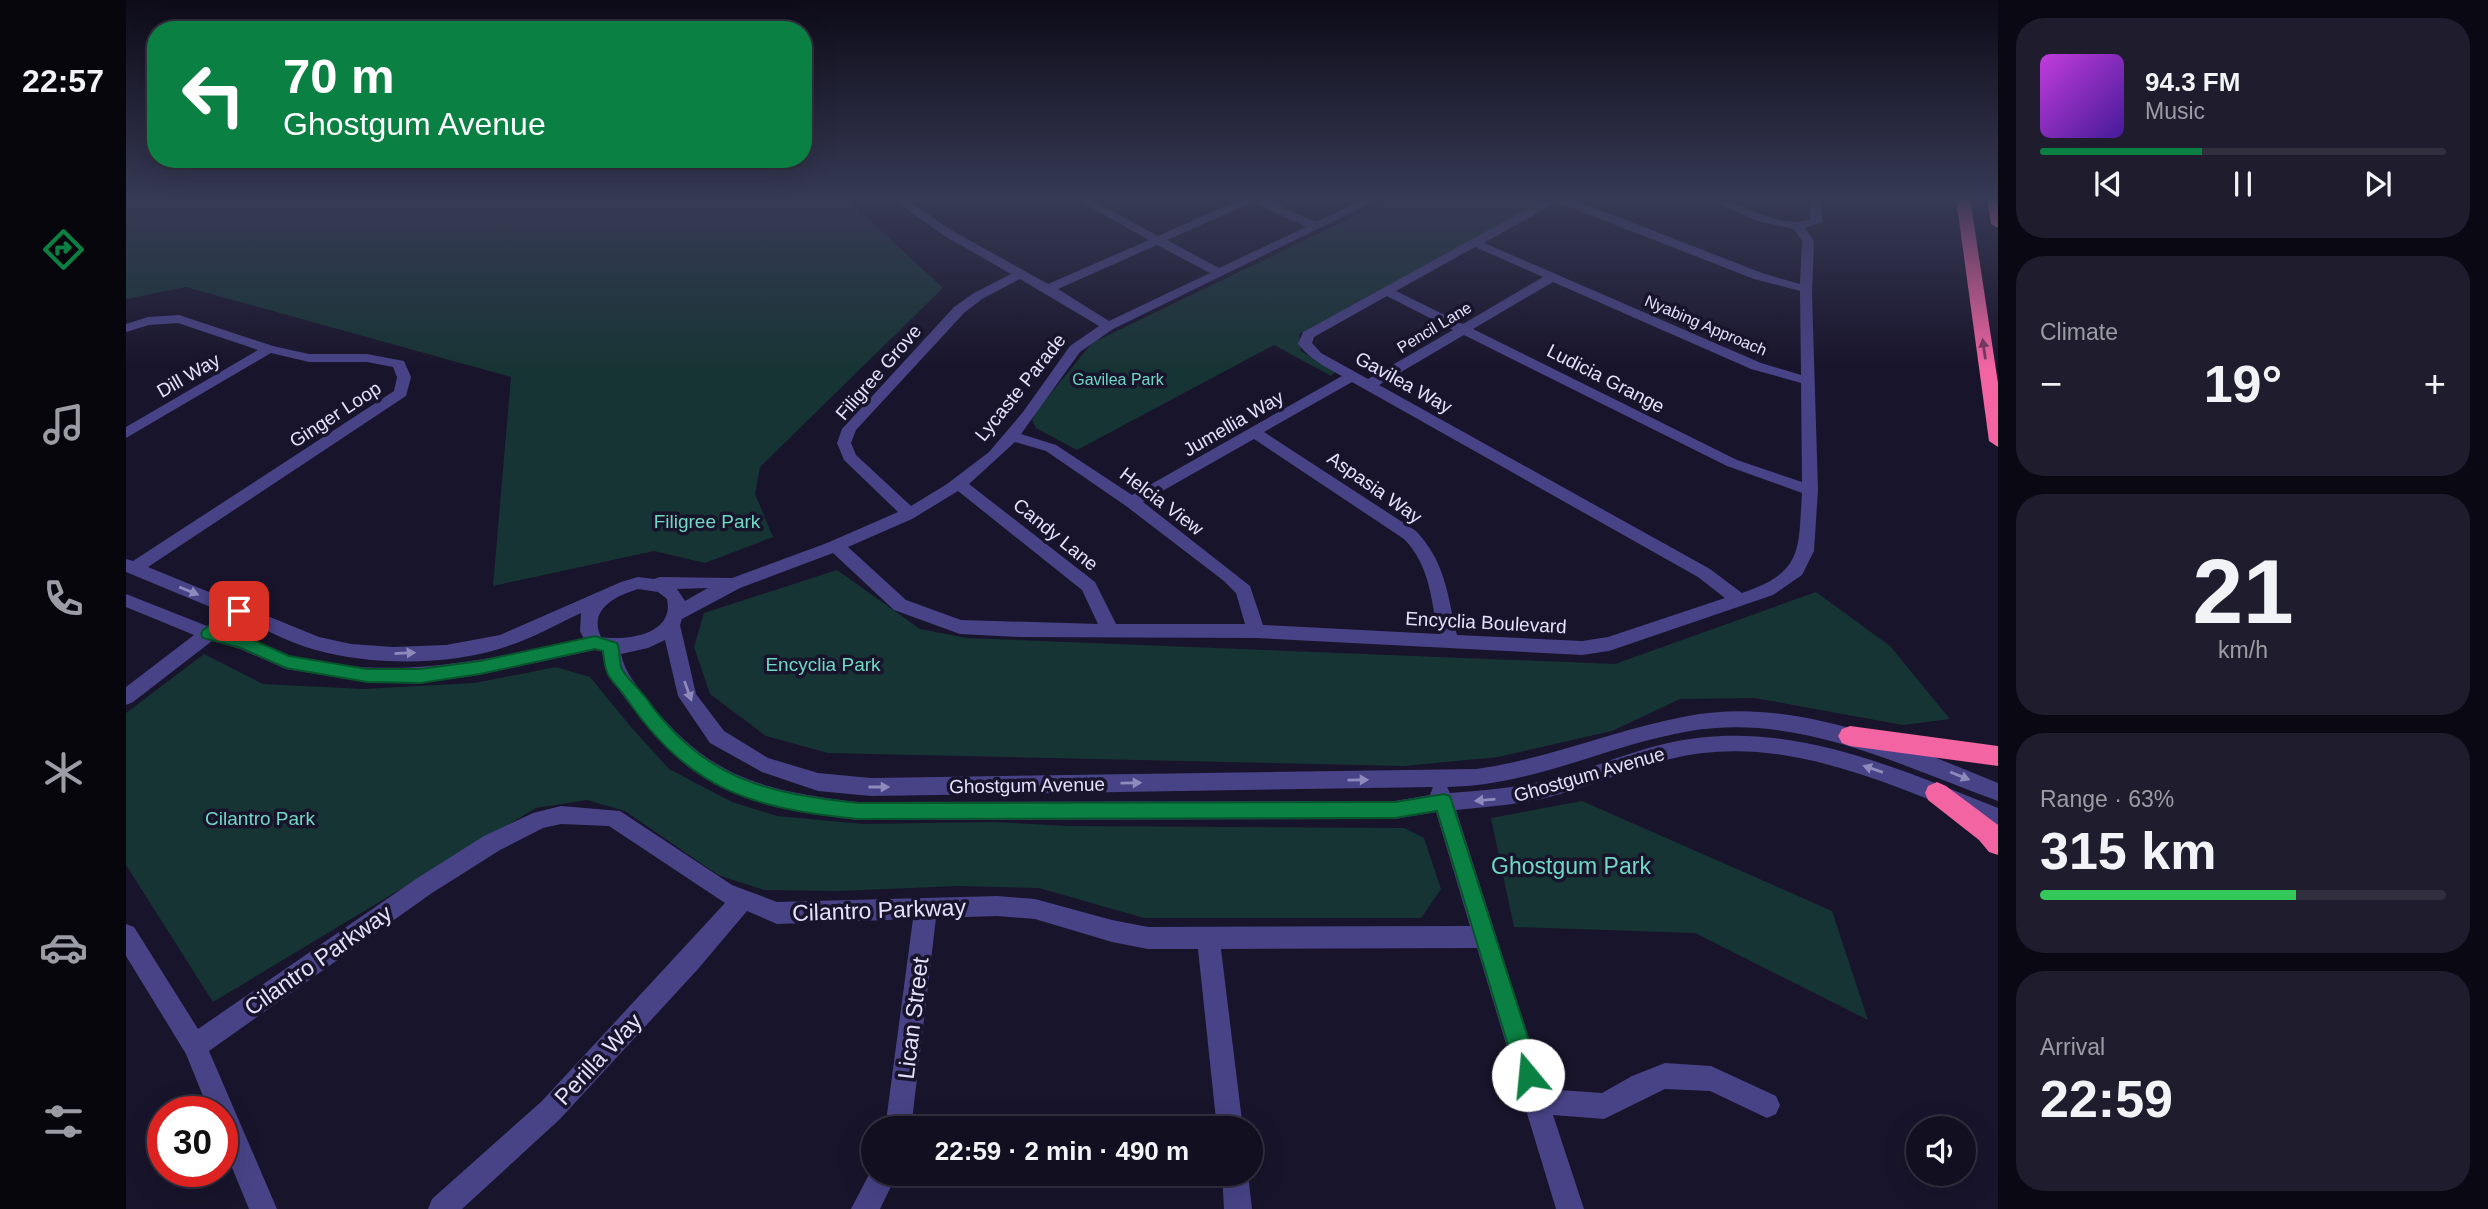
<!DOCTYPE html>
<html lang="en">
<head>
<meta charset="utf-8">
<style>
  body { margin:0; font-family:Arial,sans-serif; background:#1f1d2d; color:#f1f3f6; height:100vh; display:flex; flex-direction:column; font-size:26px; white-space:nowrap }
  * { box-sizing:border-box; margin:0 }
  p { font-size:23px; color:#9c9ca5 }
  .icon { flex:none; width:38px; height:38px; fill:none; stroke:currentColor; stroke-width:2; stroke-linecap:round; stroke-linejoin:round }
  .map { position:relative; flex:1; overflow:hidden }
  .sheet { display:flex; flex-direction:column; gap:18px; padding:18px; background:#0a0812; width:490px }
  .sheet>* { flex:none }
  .guide { position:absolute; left:21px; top:21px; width:665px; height:147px; border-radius:28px; box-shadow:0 7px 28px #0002,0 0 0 2px #312f3e; background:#0b8043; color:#fff; overflow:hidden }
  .fabs { position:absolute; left:1780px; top:1116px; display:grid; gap:14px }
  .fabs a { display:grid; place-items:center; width:70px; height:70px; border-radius:50%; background:#120f20; box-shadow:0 7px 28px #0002,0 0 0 2px #312f3e; font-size:35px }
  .speed { position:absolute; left:21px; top:1096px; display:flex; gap:14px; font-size:35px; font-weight:700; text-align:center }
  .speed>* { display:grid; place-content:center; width:91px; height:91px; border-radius:50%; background:#120f20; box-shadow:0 7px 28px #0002,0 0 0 2px #312f3e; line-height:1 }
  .speed .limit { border:10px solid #d22; background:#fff; color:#111 }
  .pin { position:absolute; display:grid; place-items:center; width:60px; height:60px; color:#fff; margin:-30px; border-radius:14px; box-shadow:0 4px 10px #0006 }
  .me { position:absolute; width:77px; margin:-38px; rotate:343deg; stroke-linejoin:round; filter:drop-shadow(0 0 5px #0008) }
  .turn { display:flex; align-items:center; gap:24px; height:147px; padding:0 21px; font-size:32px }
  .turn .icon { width:91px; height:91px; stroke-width:2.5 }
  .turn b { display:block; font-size:49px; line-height:60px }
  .big { font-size:52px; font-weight:700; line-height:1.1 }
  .sheet .widget { flex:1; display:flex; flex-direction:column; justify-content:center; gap:10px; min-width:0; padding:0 24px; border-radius:28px; background:#1f1d2d }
  .sheet .dial { align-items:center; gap:0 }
  .dial b { font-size:91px; line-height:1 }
  .song { display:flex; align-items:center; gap:21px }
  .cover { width:84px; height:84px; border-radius:10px; background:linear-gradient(135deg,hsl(290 70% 55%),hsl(260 70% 35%)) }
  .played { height:7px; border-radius:4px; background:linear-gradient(90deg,#0b8043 40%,#312f3e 40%) }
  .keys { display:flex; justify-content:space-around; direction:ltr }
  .heat { display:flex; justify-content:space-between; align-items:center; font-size:38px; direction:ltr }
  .charge { height:10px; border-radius:5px; background:linear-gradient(90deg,#34c759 63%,#312f3e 0) }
  .trip { position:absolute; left:735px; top:1116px; width:402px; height:70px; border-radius:35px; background:#120f20; box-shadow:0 7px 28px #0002,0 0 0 2px #312f3e; font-weight:700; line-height:70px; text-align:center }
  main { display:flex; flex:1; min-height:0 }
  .dock { display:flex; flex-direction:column; width:126px; justify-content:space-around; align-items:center; background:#07060d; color:#9c9ca5 }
  .dock .icon { width:49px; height:49px }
  .dock .selected { color:#0b8043 }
  .dock b { font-size:32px; color:#f1f3f6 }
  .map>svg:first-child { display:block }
</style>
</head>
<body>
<main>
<nav class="dock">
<b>22:57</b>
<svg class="icon selected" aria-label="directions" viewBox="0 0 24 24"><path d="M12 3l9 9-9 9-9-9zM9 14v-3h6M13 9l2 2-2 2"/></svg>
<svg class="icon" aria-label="music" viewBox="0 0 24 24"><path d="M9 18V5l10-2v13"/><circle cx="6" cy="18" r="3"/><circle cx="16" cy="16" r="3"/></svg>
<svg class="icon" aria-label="phone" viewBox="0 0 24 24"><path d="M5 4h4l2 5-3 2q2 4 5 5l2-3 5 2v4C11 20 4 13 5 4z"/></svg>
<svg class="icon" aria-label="climate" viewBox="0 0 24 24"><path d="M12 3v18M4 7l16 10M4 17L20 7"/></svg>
<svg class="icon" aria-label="car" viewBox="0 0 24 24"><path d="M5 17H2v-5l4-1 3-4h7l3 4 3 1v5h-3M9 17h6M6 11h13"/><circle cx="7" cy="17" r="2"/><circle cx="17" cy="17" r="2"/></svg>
<svg class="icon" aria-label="filters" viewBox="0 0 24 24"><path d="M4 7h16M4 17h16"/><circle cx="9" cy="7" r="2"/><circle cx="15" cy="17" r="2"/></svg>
</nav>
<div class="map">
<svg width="1872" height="1209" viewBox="0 0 1872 1209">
  <rect width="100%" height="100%" fill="#18142b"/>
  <!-- green -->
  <path fill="#173434" d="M0 198H720L817 288 634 467 629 494 647 537 579 563 528 551 367 586 385 377 60 287 0 299Z
    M1266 198H1405L1406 207 1173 334 1175 351 1209 372 1205 376 1148 345 951 450 910 428 906 420 912 409 966 343Z
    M711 570 794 629 841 638 1489 664 1690 592 1764 646 1824 719 1777 725 1629 698 1554 699 1486 731 1372 757 1278 766 702 753 640 736 584 694 568 647 578 613Z
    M78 654 137 684 237 689 349 683 430 667 464 677 505 727 543 769 606 802 651 816 737 824 867 822 943 826 1278 828 1298 838 1315 889 1295 918H1018L913 888 831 886 712 891 638 890 592 875 499 811 461 800 410 808 87 1002 0 865V713Z
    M1456 801 1706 911 1742 1020 1569 933 1388 927 1365 818Z"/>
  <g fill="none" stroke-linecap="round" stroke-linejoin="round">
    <!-- street -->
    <path fill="#484386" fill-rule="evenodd" d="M765 198H778L825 230 922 284 1023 240 948 198H962L1032 236 1117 198H1137L1190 222 1241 198H1255L987 329 954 352 895 434 930 445 1006 495 1216 376C1199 367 1184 359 1172 344L1177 332 1421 198H1443L1636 273 1674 284 1676 241 1668 229 1632 221 1578 198C1615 198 1646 230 1684 220L1685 198H1695L1696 222 1679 228 1688 241 1686 294 1692 490 1688 551 1676 575 1647 595 1483 651 1456 655 1130 638 894 637 834 634 768 610 707 553 614 588 556 619 554 625 570 694 598 731 642 758 692 773 745 778 1350 769C1423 759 1490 729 1562 716 1668 696 1776 744 1872 783V801C1772 765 1674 713 1564 731 1481 745 1407 786 1321 787L1324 793C1362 790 1398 787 1435 777 1471 766 1506 751 1542 743 1658 717 1766 766 1872 808V826C1765 787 1658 729 1540 760 1504 769 1470 784 1434 794 1400 804 1365 807 1330 810L1419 1089 1476 1093 1506 1076 1539 1063 1585 1066 1650 1096 1654 1105 1650 1114 1641 1118 1584 1091 1539 1089 1478 1119 1427 1115 1458 1209H1430L1351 948 1095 949 1117 1129H1091L1072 949H1022L986 942 909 919 871 916 810 918 785 1129H759L787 919 651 924 621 911 572 969 434 1119 336 1209H302L306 1199 416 1101 599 903 483 826 435 824 417 828 374 850 306 893 83 1051 151 1209H123L96 1143V1111H83L60 1054 0 956V924L8 927 72 1029 290 879 358 836 407 813 435 806 494 811 606 885 651 902 871 896 909 899 986 920 1022 927 1344 926 1310 812 1269 819 732 820C635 808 571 792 509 711 495 692 480 676 476 651L469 650 353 675 294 683 241 682 160 669 114 649 86 641 7 702 0 705V687L68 635 0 607V594L81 626 99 613 0 572V559L7 561 268 391 271 377 267 367 241 362H183L145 353 0 438V427L132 350 52 323 23 325 0 332V324L22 317 53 315 147 346 183 354H241L278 361 285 377 280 396 22 567 193 637 225 644 267 647 320 645 374 635 495 582 512 577 528 579 534 577 606 578 701 543 772 512 718 460 711 443 716 429 828 307 848 293 885 274 817 235ZM1127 202 1180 227 1093 268 1041 240ZM1431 202 1628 279 1674 291 1675 375 1635 363 1358 243ZM1031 245 1084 273 983 321 932 289ZM1349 247 1417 277 1337 324 1270 291ZM894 279 973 326 944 346 897 412 863 452 821 484 785 506 730 455 725 443 730 430 838 313 856 299ZM1427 282 1625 369 1675 383 1676 482 1611 460 1347 329ZM1261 296 1327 330 1242 379 1195 353 1186 343 1188 337ZM1338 335 1601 466 1676 493C1672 550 1678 572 1616 593L1584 569 1253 385ZM1226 382 1572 577 1599 598 1482 637 1456 641 1331 635C1321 594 1320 563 1290 531L1138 432ZM1128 439 1278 539C1304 566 1305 598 1312 634L1137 625 1124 586 1017 502ZM889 442 920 451 1000 506 1098 581 1110 593 1119 624H990L969 582 843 484ZM832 491 956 590 972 624 835 620 780 600 722 547 786 519ZM582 588 559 601 551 589ZM512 589 532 592 541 599C549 635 500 641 475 637 462 610 489 596 512 589ZM455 613 454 631 458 639C357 660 267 682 165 656 143 650 123 637 99 631L115 619C139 629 164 643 190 650 247 666 325 666 382 646 407 638 431 624 455 613ZM539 640 552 696 584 743 636 772 692 791 745 796 1307 787 1304 795 1269 801 732 802C640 791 585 779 525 704 513 688 499 674 495 654L522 648Z
      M747 1167V1174H771L754 1209H725Z
      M1096 1174H1122L1126 1209H1098Z"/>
    <!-- highway -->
    <path fill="#f364a3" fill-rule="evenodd" d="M1830 198H1844L1872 383V447L1863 441Z
      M1861 198H1872V228L1865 224Z
      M1724 726 1872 746V766L1724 746 1716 743 1712 736 1716 729Z
      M1811 782 1820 786 1872 825V855L1863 852 1853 840 1802 800 1799 793 1802 786Z"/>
  </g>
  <!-- one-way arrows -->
  <defs><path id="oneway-solid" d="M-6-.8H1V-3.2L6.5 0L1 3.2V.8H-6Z" transform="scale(1.75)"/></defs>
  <use fill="#7b3861" href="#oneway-solid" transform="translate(1858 349) rotate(-98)"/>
  <g fill="#8e8abc">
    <use href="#oneway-solid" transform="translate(63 591) rotate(22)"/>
    <use href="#oneway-solid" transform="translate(279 653) rotate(-3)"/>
    <use href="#oneway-solid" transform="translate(562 691) rotate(70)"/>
    <use href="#oneway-solid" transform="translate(1747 769) rotate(-161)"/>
    <use href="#oneway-solid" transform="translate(1834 776) rotate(22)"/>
    <use href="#oneway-solid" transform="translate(1232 780) rotate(-1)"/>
    <use href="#oneway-solid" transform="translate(1005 783) rotate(-1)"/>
    <use href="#oneway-solid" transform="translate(753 787)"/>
    <use href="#oneway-solid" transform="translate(1359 800) rotate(175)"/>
  </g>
  <!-- sky -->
  <linearGradient id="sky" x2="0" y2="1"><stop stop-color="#0d0b18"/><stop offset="0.54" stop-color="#373a55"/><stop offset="1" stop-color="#373a55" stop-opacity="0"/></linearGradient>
  <rect width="1872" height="368" fill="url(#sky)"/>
  <!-- route -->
  <path fill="#0b8043" stroke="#07532c" stroke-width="2" d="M113 606 119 607 121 611 98 632 125 639 163 656 241 669H294L354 661 469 636 491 643C495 651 492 661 496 669 499 676 514 690 520 698 577 779 639 793 732 803L1242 802H1269L1318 794 1324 796 1414 1075 1410 1083 1402 1086 1394 1083 1391 1075 1311 811 1269 818H1242L732 819C630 809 564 791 503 702 487 677 480 684 477 651L469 649 354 674 294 683 241 682 160 668 115 648 77 638 75 634 77 630Z"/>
  <g text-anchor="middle" stroke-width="7" stroke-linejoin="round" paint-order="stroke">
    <!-- far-street labels -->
    <g font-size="16" fill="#e4e0fd" stroke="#18142b">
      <text transform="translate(1580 325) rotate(23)" y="6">Nyabing Approach</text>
      <text transform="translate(1308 327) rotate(-31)" y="6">Pencil Lane</text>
    </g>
    <!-- far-park labels -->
    <g font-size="16" fill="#70d8c3" stroke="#18142b">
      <text x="992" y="385">Gavilea Park</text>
    </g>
    <!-- street labels -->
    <g font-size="19" fill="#e4e0fd" stroke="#18142b">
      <text transform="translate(752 372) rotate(-49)" y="7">Filigree Grove</text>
      <text transform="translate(62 375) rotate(-30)" y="7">Dill Way</text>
      <text transform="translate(1480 378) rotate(27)" y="7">Ludicia Grange</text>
      <text transform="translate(1278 382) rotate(29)" y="7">Gavilea Way</text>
      <text transform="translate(894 387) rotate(-51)" y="7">Lycaste Parade</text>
      <text transform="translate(209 414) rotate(-33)" y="7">Ginger Loop</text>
      <text transform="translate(1107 423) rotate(-30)" y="7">Jumellia Way</text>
      <text transform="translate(1249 487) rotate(35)" y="7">Aspasia Way</text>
      <text transform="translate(1036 501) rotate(37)" y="7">Helcia View</text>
      <text transform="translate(930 534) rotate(39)" y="7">Candy Lane</text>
      <text transform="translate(1360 622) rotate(3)" y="7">Encyclia Boulevard</text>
      <text transform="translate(1463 774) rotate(-16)" y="7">Ghostgum Avenue</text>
      <text transform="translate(901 785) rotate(-1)" y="7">Ghostgum Avenue</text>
    </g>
    <!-- park labels -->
    <g font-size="19" fill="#70d8c3" stroke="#18142b">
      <text x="581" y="528">Filigree Park</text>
      <text x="697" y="671">Encyclia Park</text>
      <text x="134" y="825">Cilantro Park</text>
    </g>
    <!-- near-park labels -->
    <g font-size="23" fill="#70d8c3" stroke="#18142b">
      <text x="1445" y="874">Ghostgum Park</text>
    </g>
    <!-- near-street labels -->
    <g font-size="23" fill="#e4e0fd" stroke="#18142b">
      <text transform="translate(753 910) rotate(-2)" y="8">Cilantro Parkway</text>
      <text transform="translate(192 960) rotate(-35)" y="8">Cilantro Parkway</text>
      <text transform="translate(787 1018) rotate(-83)" y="8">Lican Street</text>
      <text transform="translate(472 1059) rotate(-47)" y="8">Perilla Way</text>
    </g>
  </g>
</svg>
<div class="fabs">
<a><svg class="icon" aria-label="sound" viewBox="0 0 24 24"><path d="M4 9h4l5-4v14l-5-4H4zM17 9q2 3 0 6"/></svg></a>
</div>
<div class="speed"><div class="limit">30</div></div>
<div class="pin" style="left:113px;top:611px;background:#d93025"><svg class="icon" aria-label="arrive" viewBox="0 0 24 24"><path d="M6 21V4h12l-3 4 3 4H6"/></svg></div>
<svg class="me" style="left:1402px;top:1075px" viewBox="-20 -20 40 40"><circle r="19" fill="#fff"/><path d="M0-13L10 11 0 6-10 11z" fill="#0b8043"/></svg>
<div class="trip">22:59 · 2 min · 490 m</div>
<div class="guide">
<div class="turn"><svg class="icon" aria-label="left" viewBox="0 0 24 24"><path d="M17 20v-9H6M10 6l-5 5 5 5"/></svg><div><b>70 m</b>Ghostgum Avenue</div></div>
</div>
</div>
<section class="sheet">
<div class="widget">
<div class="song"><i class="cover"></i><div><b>94.3 FM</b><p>Music</p></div></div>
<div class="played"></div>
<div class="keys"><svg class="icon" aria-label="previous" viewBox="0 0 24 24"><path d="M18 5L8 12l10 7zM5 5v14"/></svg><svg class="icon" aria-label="pause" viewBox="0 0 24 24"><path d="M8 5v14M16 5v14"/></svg><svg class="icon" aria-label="next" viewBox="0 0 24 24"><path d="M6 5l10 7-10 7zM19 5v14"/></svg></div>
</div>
<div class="widget"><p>Climate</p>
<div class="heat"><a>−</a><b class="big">19°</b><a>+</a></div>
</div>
<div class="widget dial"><b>21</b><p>km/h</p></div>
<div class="widget"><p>Range · 63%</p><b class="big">315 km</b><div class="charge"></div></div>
<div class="widget"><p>Arrival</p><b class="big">22:59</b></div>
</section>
</main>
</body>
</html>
